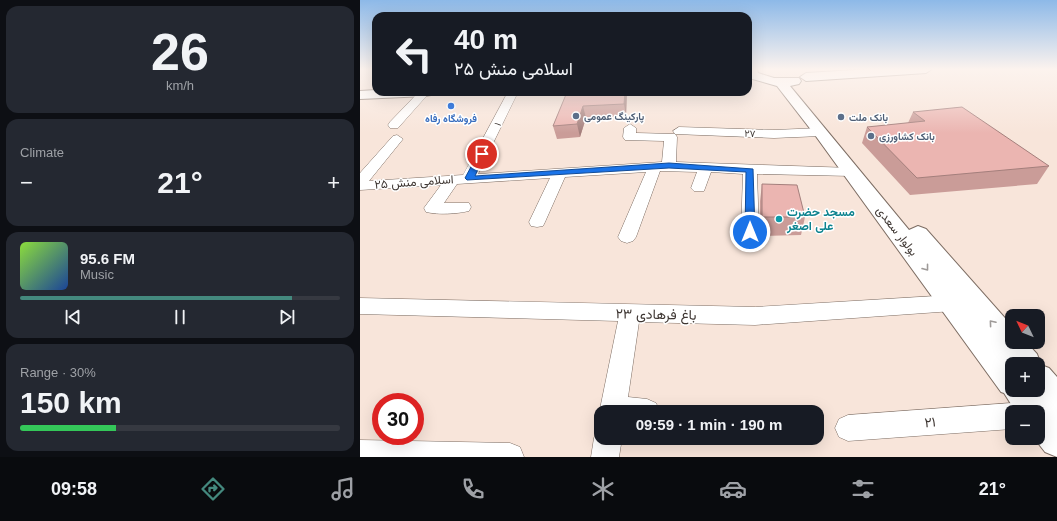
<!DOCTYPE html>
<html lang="en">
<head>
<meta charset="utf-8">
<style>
  body { margin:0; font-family:Helvetica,Vazirmatn,sans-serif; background:#242831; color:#f1f3f6; height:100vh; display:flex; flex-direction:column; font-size:15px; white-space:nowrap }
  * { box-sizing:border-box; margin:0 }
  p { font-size:13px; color:#9ea1a6 }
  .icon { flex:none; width:22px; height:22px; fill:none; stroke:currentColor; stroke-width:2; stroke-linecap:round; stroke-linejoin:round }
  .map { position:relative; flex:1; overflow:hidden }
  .drawer { display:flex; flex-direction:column; gap:6px; padding:6px; background:#0d0f14; width:360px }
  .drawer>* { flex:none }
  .top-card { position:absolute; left:12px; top:12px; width:380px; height:84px; border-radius:12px; box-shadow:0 4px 16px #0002; background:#171b24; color:#f1f3f6; overflow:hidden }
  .needle { width:26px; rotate:313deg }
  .fabs { position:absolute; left:645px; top:309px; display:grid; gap:8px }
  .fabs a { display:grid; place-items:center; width:40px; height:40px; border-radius:8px; background:#171b24; box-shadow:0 4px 16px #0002; font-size:20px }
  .speed { position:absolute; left:12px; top:393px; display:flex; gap:8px; font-size:20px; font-weight:700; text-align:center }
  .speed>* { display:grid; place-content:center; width:52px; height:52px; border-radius:50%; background:#171b24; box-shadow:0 4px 16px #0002; line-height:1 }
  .speed .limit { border:6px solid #d22; background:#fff; color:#111 }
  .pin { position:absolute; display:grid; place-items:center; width:34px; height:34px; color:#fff; margin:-17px; border:2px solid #fff; border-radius:50%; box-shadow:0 1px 4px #0007 }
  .me { position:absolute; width:44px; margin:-22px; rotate:0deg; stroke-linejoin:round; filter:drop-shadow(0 0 3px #0008) }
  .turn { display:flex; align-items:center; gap:14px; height:84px; padding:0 16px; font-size:18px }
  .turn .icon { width:52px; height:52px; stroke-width:2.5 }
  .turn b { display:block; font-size:28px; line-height:34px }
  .big { font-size:30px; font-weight:700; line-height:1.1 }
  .drawer .widget { flex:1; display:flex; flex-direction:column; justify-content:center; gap:6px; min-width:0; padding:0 14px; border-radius:12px; background:#242831 }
  .drawer .dial { align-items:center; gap:0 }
  .dial b { font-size:52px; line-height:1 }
  .song { display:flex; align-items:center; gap:12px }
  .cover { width:48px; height:48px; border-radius:6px; background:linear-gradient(135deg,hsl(90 70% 55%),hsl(220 70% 35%)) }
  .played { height:4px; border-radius:2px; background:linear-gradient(90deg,#44897e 85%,#363941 85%) }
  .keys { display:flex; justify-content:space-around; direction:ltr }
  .heat { display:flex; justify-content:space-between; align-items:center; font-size:22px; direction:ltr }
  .charge { height:6px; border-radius:3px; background:linear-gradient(90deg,#34c759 30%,#363941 0) }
  .trip { position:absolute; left:234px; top:405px; width:230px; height:40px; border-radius:12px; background:#171b24; box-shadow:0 4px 16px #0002; font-weight:700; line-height:40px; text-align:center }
  .menu { display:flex; height:64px; justify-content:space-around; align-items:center; background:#090b0e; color:#9ea1a6 }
  .menu .icon { width:28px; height:28px }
  .menu .active { color:#44897e }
  .menu b { font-size:18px; color:#f1f3f6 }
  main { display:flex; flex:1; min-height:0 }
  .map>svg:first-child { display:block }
</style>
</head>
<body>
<main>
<section class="drawer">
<div class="widget dial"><b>26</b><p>km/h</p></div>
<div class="widget"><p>Climate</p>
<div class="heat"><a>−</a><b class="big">21°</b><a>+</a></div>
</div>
<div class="widget">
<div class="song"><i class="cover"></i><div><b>95.6 FM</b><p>Music</p></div></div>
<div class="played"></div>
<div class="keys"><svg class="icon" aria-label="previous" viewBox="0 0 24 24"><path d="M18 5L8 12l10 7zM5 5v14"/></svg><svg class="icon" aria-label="pause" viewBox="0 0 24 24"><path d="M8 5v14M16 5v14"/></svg><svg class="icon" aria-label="next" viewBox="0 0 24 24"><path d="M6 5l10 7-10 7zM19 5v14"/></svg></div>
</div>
<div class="widget"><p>Range · 30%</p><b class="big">150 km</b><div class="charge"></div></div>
</section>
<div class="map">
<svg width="697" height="457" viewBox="0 0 697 457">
  <rect width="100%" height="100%" fill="#f8e5da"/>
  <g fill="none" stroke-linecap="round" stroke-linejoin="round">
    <defs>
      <path id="minor" d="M59 92H70L38 128H30L28 125 30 122Z
        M148 92H158L118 174 302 162 304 141 265 140 263 137 264 128 270 124 276 128V133L315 134 317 137 316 162 492 168 497 169 499 172 497 175 492 176 397 174 399 232 396 236 390 238 384 236 381 232 383 174 351 172 344 191H334L331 188 337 172 300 171 276 237 273 241 267 243 261 241 258 237 286 172 205 177 185 222 183 226 177 227 171 226 169 222 190 178 97 184 84 203H109L111 207 109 211C96 214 79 215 66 212L64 208 81 185 0 190V173L33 136 37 135 43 139 9 181 103 175Z
        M319 127 414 130 461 128 467 132 461 136 414 138 315 134 313 131Z
        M593 295 600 297 603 303 600 309 593 311 395 325 279 322 268 397 287 399 296 403 300 412H241V414L240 409 258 321 0 314V298L395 307Z
        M652 403 661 407 663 412H652V429L488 441 479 437 475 428 479 419 488 415Z
        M241 427V438H262L259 457H231L234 438 238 428Z
        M0 440 150 443 160 447 164 457H0Z"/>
      <path id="secondary" d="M388 69H397L398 73 414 78H439L441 81 439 84 430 86 549 230 558 226 566 229 652 326V342H666L677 354 681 365 689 368 697 377V457L685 452 674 438H678V412H656L644 393 641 392 455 135 417 86 389 78ZM652 364H678V390H652Z
        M511 69H572L566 73 446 81 440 77 446 73Z
        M16 90V92H73L71 95 66 96 0 99V91Z"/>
    </defs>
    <!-- minor casing -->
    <use href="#minor" stroke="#7d6d63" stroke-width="1"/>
    <!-- secondary casing -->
    <use href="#secondary" stroke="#7d6d63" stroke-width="2"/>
    <!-- minor -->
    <use href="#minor" fill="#fff" fill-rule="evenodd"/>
    <!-- secondary -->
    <use href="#secondary" fill="#fff" fill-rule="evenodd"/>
  </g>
  <!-- wall -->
  <path fill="#ca9c98" d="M207 92H267L266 116 226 118 220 137 197 139 193 126Z
    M553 112 689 166 677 184 550 195 502 143 507 127 548 123Z
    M402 184 445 217 441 235 400 236V201Z"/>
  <!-- shaded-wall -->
  <path fill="#a47f7c" d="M265 92H267L266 116 264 104Z
    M223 106 226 118 220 137 217 124Z"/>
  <!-- building -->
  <path fill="#ebb5b1" stroke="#a47f7c" d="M207 92H265L264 104 223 106 217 124 193 126Z
    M602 107 689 166 557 178 507 127 565 121 553 112Z
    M402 184 437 185 445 217H402Z"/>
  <!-- one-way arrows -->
  <defs><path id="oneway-chevron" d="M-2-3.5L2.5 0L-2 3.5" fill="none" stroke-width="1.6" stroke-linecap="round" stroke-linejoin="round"/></defs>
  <g stroke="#9e9a98">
    <use href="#oneway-chevron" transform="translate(566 268) rotate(52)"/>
    <use href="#oneway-chevron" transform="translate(632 323) rotate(-130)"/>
  </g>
  <!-- sky -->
  <linearGradient id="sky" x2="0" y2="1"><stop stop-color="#8db9e8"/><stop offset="0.52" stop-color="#fcf3ee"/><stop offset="1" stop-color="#fcf3ee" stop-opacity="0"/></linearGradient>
  <rect width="697" height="133" fill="url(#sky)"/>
  <!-- route -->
  <path fill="#1a73e8" stroke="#114b97" d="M119 152 125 154 115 176 309 163 393 169 395 232 390 236 385 232 386 172 309 168 107 180 105 178Z"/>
  <!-- markers -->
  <circle fill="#3f7fe0" stroke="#fff" stroke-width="1.5" cx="91" cy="106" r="4"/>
  <g fill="#5c6f8a" stroke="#fff" stroke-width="1.5">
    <circle cx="216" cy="116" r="4"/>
    <circle cx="481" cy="117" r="4"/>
    <circle cx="511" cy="136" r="4"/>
  </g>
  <circle fill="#0f9aa8" stroke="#fff" stroke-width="1.5" cx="419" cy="219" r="4"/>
  <g text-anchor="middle" stroke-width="3" stroke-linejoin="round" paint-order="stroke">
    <!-- far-service labels -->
    <g font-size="10" font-weight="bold" fill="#4e5e75" stroke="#fff" text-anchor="start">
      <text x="224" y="120">پارکینگ عمومی</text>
      <text x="489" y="121">بانک ملت</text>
      <text x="519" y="140">بانک کشاورزی</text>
    </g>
    <!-- far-shop labels -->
    <g font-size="10" font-weight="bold" fill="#366cbe" stroke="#fff">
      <text x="91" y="122">فروشگاه رفاه</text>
    </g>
    <!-- far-street labels -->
    <g font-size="10" fill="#3e3632" stroke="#fff">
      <text transform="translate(137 124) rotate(-63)" y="4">۱</text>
      <text transform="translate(390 133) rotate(2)" y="4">۲۷</text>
    </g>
    <!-- street labels -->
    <g font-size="12" fill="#3e3632" stroke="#fff">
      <text transform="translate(54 182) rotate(-4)" y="4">اسلامی منش ۲۵</text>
      <text transform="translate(537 231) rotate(52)" y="4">بولوار سعدی</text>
    </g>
    <!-- culture labels -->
    <g font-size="12" font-weight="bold" fill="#0d838f" stroke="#fff" text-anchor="start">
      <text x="427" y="216">مسجد حضرت<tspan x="427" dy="14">علی اصغر</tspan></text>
    </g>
    <!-- near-street labels -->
    <g font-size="14" fill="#3e3632" stroke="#fff">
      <text transform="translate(296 314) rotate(1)" y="5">باغ فرهادی ۲۳</text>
      <text transform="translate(570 422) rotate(-4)" y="5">۲۱</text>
    </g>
  </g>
</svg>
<div class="fabs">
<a><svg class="needle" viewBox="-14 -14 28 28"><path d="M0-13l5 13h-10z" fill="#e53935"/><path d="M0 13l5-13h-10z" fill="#9ea1a6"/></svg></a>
<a>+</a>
<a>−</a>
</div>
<div class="speed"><div class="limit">30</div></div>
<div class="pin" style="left:122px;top:154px;background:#d93025"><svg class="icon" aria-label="arrive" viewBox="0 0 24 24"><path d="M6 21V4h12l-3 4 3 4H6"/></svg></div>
<svg class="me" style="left:390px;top:232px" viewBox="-20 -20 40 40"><circle r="17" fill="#1a73e8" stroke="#fff" stroke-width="3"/><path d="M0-11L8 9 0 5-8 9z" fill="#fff"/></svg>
<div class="trip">09:59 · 1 min · 190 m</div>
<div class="top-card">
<div class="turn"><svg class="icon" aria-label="left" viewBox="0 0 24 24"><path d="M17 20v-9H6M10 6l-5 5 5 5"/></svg><div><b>40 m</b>اسلامی منش ۲۵</div></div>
</div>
</div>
</main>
<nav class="menu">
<b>09:58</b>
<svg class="icon active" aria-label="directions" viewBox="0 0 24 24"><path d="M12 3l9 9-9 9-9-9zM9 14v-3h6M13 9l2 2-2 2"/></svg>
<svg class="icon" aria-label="music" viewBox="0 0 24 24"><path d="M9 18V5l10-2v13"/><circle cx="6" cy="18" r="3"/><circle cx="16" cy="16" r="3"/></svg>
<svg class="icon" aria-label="phone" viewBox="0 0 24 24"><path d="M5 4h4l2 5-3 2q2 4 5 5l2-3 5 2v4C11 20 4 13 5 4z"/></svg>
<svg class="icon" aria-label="climate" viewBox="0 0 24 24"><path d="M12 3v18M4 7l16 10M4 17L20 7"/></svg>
<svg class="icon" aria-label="car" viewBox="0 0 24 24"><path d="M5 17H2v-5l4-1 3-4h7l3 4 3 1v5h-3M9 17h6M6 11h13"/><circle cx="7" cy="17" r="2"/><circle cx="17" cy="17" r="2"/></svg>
<svg class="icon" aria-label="filters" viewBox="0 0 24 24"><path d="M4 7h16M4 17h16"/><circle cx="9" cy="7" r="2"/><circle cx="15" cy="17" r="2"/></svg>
<b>21°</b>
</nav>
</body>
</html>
